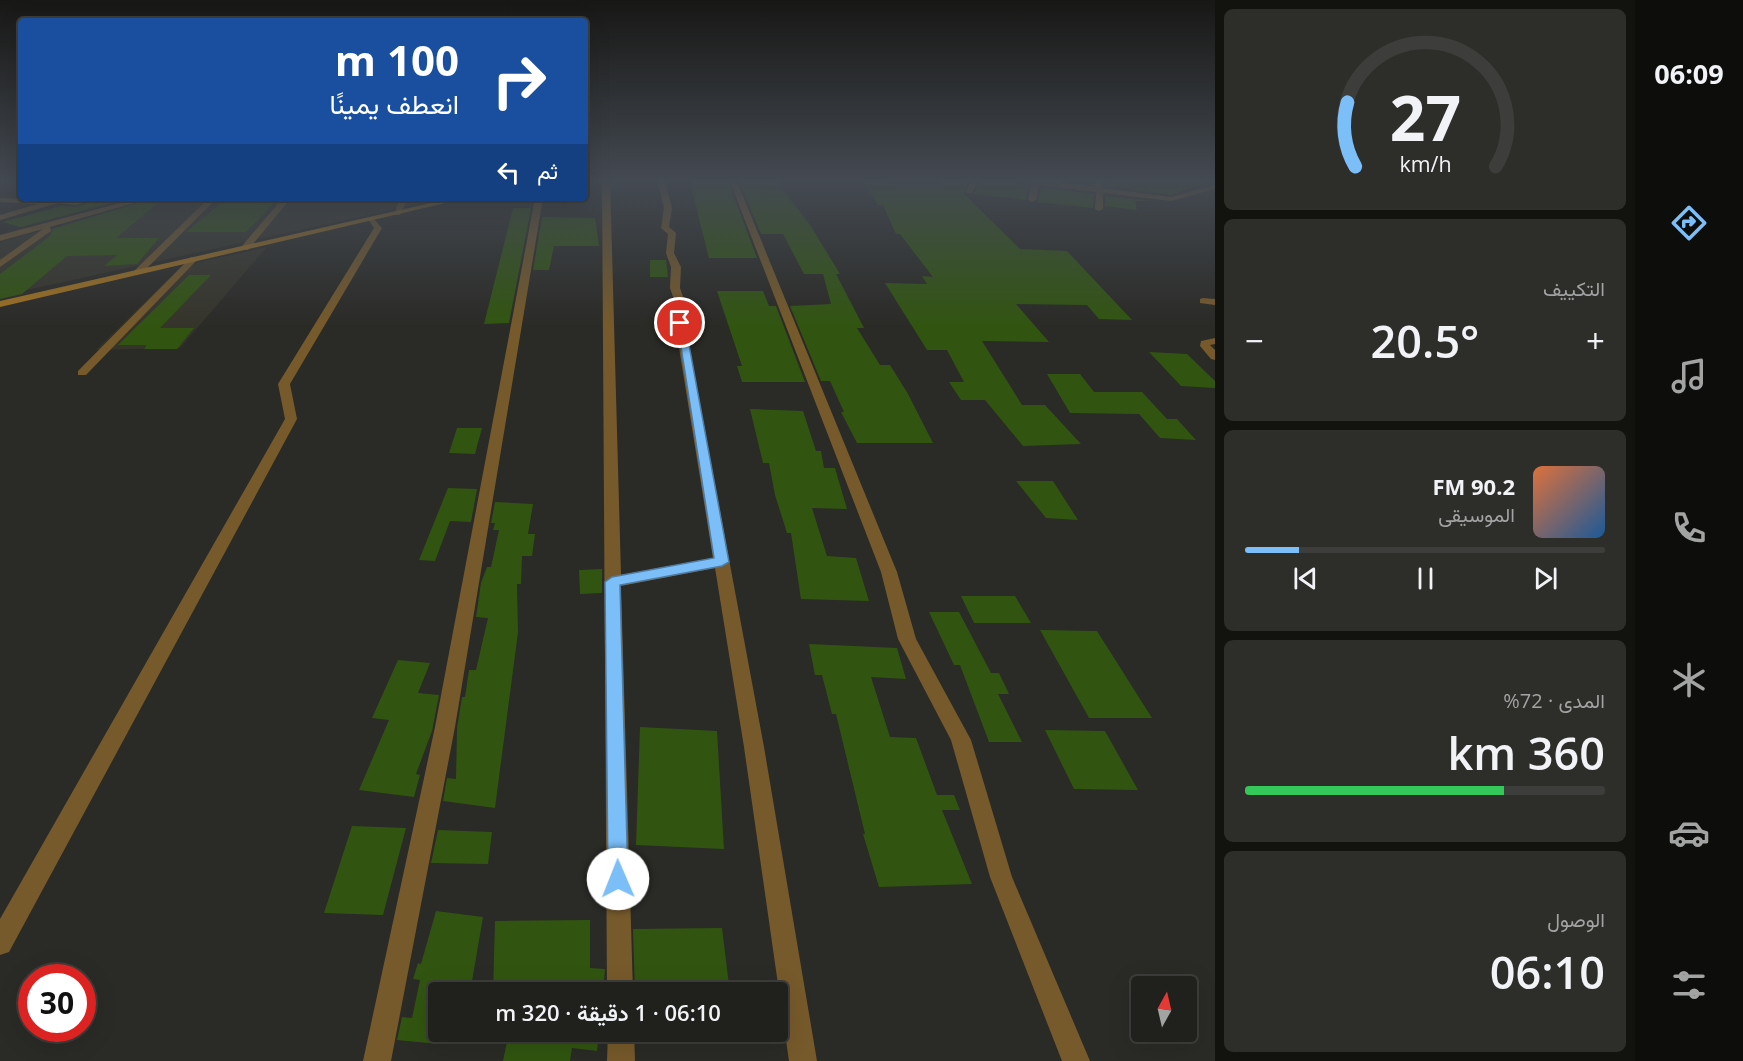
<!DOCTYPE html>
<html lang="ar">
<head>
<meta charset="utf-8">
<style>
  body { margin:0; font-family:"Open Sans",Vazirmatn,sans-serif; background:#2d2d29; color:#f1f3f6; direction:rtl; height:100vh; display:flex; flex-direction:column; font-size:22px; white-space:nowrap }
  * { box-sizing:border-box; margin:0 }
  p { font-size:20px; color:#a2a3a3 }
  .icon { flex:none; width:33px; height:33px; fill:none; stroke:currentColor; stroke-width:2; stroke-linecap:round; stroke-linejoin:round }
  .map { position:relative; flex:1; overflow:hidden; direction:ltr }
  .panel { display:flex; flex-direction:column; gap:9px; padding:9px; background:#12120f; width:420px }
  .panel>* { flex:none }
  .banner { position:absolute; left:18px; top:18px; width:570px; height:183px; border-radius:6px; box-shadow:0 6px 24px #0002,0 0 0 2px #3d3e3b; direction:rtl; background:#1a4fa0; color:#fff; overflow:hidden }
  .needle { width:39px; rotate:8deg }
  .buttons { position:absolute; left:1131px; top:976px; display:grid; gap:12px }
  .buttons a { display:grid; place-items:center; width:66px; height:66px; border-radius:6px; background:#20201c; box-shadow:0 6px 24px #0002,0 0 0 2px #3d3e3b; font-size:30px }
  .speed { position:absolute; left:18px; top:964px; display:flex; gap:12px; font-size:30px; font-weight:700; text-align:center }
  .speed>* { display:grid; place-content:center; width:78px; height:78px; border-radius:50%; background:#20201c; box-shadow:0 6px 24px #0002,0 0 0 2px #3d3e3b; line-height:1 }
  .speed .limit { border:9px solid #d22; background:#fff; color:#111 }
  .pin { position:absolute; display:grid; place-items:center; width:51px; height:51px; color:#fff; margin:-26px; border:3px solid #fff; border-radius:50%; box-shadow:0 2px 6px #0007 }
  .me { position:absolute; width:66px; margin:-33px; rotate:359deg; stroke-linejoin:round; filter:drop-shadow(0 0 4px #0008) }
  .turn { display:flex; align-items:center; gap:21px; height:126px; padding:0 30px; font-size:27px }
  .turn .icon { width:78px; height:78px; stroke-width:2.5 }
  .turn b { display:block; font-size:42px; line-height:51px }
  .then { display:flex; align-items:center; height:57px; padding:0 30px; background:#0003; gap:12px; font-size:22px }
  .big { font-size:45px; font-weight:600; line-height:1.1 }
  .panel .tile { flex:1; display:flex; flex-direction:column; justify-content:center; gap:9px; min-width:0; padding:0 21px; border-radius:9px; background:#2d2d29 }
  .panel .dial { align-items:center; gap:0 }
  .dial svg { height:156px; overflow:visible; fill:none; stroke:#3d3e3b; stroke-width:7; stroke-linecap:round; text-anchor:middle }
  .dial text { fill:#f1f3f6; stroke:none }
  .song { display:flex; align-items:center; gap:18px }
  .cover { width:72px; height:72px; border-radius:9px; background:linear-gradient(135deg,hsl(20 70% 55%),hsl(210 70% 35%)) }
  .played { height:6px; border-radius:3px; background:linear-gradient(90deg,#7bbef8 15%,#3d3e3b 15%) }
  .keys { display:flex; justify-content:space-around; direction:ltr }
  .heat { display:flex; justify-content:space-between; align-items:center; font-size:33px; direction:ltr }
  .charge { height:9px; border-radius:4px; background:linear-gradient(90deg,#34c759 72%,#3d3e3b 0) }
  .trip { position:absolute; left:428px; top:982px; width:360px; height:60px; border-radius:6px; background:#20201c; box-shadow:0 6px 24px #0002,0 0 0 2px #3d3e3b; font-weight:600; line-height:60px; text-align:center; direction:rtl }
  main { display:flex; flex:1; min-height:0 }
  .menu { display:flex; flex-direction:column; width:108px; justify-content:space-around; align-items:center; background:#0d0d0b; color:#a2a3a3 }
  .menu .icon { width:42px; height:42px }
  .menu .selected { color:#7bbef8 }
  .menu b { font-size:27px; color:#f1f3f6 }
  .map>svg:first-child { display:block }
</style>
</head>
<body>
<main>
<nav class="menu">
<b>06:09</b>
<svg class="icon selected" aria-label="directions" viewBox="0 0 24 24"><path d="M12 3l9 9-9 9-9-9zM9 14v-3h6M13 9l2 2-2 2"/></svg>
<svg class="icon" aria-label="music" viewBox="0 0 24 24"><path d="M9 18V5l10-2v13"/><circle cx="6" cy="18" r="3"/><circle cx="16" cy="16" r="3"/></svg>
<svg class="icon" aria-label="phone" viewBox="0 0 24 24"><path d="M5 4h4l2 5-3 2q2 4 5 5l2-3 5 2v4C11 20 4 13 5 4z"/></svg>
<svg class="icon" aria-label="climate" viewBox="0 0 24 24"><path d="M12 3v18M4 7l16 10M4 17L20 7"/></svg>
<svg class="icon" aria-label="car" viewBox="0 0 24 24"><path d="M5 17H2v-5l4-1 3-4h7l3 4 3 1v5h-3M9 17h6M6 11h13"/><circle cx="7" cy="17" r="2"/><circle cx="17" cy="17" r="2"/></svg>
<svg class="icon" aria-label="filters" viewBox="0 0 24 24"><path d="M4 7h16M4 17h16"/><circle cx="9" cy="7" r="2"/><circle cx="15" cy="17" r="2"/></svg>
</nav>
<section class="panel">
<div class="tile dial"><svg viewBox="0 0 100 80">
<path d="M14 69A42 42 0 1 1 86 69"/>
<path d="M14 69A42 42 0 0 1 10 36" stroke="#7bbef8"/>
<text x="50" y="56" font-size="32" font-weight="700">27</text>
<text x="50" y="72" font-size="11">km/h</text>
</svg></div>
<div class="tile"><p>التكييف</p>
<div class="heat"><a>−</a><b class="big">20.5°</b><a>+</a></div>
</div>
<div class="tile">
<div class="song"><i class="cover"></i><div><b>90.2 FM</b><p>الموسيقى</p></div></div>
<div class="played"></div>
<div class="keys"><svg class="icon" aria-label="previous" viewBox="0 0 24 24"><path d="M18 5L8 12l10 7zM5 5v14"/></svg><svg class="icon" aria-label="pause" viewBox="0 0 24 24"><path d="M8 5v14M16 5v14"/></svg><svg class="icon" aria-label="next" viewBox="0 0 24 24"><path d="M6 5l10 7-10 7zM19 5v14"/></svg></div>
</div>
<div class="tile"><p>المدى · 72%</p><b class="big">360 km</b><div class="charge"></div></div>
<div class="tile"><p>الوصول</p><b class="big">06:10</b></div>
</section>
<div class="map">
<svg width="1215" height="1061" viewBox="0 0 1215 1061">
  <rect width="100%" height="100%" fill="#2a2a26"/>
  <!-- built -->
  <path fill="#35342a" d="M160 198H445L0 296V242Z
    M267 247 180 348 96 350 182 266Z"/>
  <!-- building -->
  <path fill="#315510" d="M689 179H727L757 258H709Z
    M862 179 901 185H942V179H969L964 194 1020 249 1067 251 1132 320 1099 319 1087 305 1016 304 1049 342 982 341 1022 405H1045L1081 444 1023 446 985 400H961L949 382H964L947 350H927L885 283 927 284 922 276 933 277 900 234H896L883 205H878Z
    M980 179H1007L1029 186 1026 200 974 194Z
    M1106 179H1209V182L1171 195 1105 186Z
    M739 181 777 182 810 225 840 274H836L864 328H857L880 365H890L908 394 933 443H857L841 412H844L830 381H821L790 306 831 304 823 274H804L783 234H761Z
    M1041 187 1094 194 1093 208 1037 202Z
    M1105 196 1153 201H1135L1137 210 1105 206Z
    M102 198H130L21 227 3 222 61 206 77 207Z
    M154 198H164L116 238H159L137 264 104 266 117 255 67 256 22 294 0 299V274L50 236 53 229Z
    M227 198H279L246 232H186Z
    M513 208H531L509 323 484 324Z
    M542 217 595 218 599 246H554L549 270H533Z
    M650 260H666L668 277H650Z
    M189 275H211L160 328H194L177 349H144L147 345H118Z
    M717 291H763L769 306H776L805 382H742L737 366H742Z
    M1149 352 1187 354 1215 381V388L1181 386Z
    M1047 374H1080L1094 392H1142L1167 419H1177L1196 440 1160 438 1139 414 1070 413Z
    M750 409 803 411 816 451H821L824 468H835L847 509 812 508 827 556 856 558 869 601 801 599 791 533H787L775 495 769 463H763Z
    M457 428H482L475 454 449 453Z
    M1016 481H1053L1078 520 1046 518Z
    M448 488 477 489 471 522 450 521 435 561 419 560Z
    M495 502 533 504 528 534H535L532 556H522L521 584H517L518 632 495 808 443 801 447 778 456 779 457 728 462 697H465L469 670H476L488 618 476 617 481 583 487 567H491L499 530H493L495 523H491Z
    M602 569V593L580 594 579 570Z
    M961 596H1015L1031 623H974Z
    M929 612H959L991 673H999L1009 694H998L1022 742H989L960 665H954Z
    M1040 630 1097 631 1152 718H1089Z
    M809 644 897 648 906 679 871 677 890 737 916 738 937 795H954L960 810H942L972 884 879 887 863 834H865L836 714H832L822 675H815Z
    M398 660 430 663 418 693 439 695 432 731 416 774 420 775 414 797 359 790 389 720 372 718Z
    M640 727 717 731 724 849 636 845Z
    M1045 730 1105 731 1138 790 1074 789Z
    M352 826 406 828 383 915 324 913Z
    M438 830 492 832 488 864 431 863Z
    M436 911 483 917 470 993H438V1044L397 1040 402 1017 412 1018 420 980 413 979 418 963 421 964Z
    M590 920V968L605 969 603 993H493L495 921Z
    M722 928 730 993H635L633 929Z
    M509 1032H599L597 1051 572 1048 570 1061H503Z"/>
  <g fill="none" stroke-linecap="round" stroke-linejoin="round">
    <!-- minor -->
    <path fill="#775a2b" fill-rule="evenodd" d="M0 179 21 180V184L0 183Z
      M602 179H610L621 575 713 558 675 323 678 311 670 288 671 267 666 253 668 234 661 228 664 208 657 179H664L672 208 669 227 676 233 674 253 681 267 680 288 688 311 685 323 764 747 817 1061H789L744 747 715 568 621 586 633 993H607Z
      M729 179H736L897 572 916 639 971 740 1012 877 1090 1061H1062L990 877 951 740 898 639 881 572Z
      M897 179H916L900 183Z
      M971 179H978L972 193H966Z
      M1009 179H1040L1096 187V179H1104L1103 188 1171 197 1215 185V189L1171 201 1103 193V209L1099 211 1095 209 1096 192 1039 185 1036 200 1032 202 1028 200 1032 184Z
      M0 198 39 200 42 203 53 198 76 201 100 198 76 205 58 203 0 220V215L38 204 0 202Z
      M139 198H152L50 227 51 231 0 267V260L43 229 0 241V235Z
      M209 198H217L141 274H135V270Z
      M283 198H291L248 250H242V246Z
      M400 198H408L400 215H394Z
      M535 198H543L455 727 391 1061H363L435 727Z
      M372 217 382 228 290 384 297 419 9 952 0 955V919L285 419 278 384 374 228 368 219Z
      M191 257 198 259 86 375H78V371Z
      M1203 298 1215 299V305L1200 303V299Z
      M1215 338V344L1210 345 1215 350V360L1211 359 1200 346 1201 341Z
      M608 1032H634L635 1061H607Z"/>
    <!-- secondary -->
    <path fill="#a27320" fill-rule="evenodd" d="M453 198H467L0 307V301Z"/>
  </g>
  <!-- sky -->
  <linearGradient id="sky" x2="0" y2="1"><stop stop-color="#171715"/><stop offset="0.55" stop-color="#444a52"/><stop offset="1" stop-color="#444a52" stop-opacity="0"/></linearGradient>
  <rect width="1215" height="328" fill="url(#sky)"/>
  <!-- route -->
  <path fill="#7bbef8" stroke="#507ca1" stroke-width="1.5" d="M677 321 685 323 729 562 722 566 620 585 628 879 625 886 618 888 611 886 608 879 605 582 612 577 714 558Z"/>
</svg>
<div class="buttons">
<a><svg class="needle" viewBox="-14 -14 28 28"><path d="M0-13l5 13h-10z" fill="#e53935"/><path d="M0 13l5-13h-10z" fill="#a2a3a3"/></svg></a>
</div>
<div class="speed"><div class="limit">30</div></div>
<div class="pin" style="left:680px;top:323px;background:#d93025"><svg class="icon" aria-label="arrive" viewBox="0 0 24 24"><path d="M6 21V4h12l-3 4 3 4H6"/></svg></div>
<svg class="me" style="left:618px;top:879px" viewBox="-20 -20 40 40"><circle r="19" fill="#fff"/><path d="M0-13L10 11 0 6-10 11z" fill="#7bbef8"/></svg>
<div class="trip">06:10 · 1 دقيقة · 320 m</div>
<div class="banner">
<div class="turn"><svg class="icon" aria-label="right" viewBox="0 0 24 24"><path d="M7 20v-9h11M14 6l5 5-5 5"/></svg><div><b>100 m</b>انعطف يمينًا</div></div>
<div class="then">ثم<svg class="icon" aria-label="left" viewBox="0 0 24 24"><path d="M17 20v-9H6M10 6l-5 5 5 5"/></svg></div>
</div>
</div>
</main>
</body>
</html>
